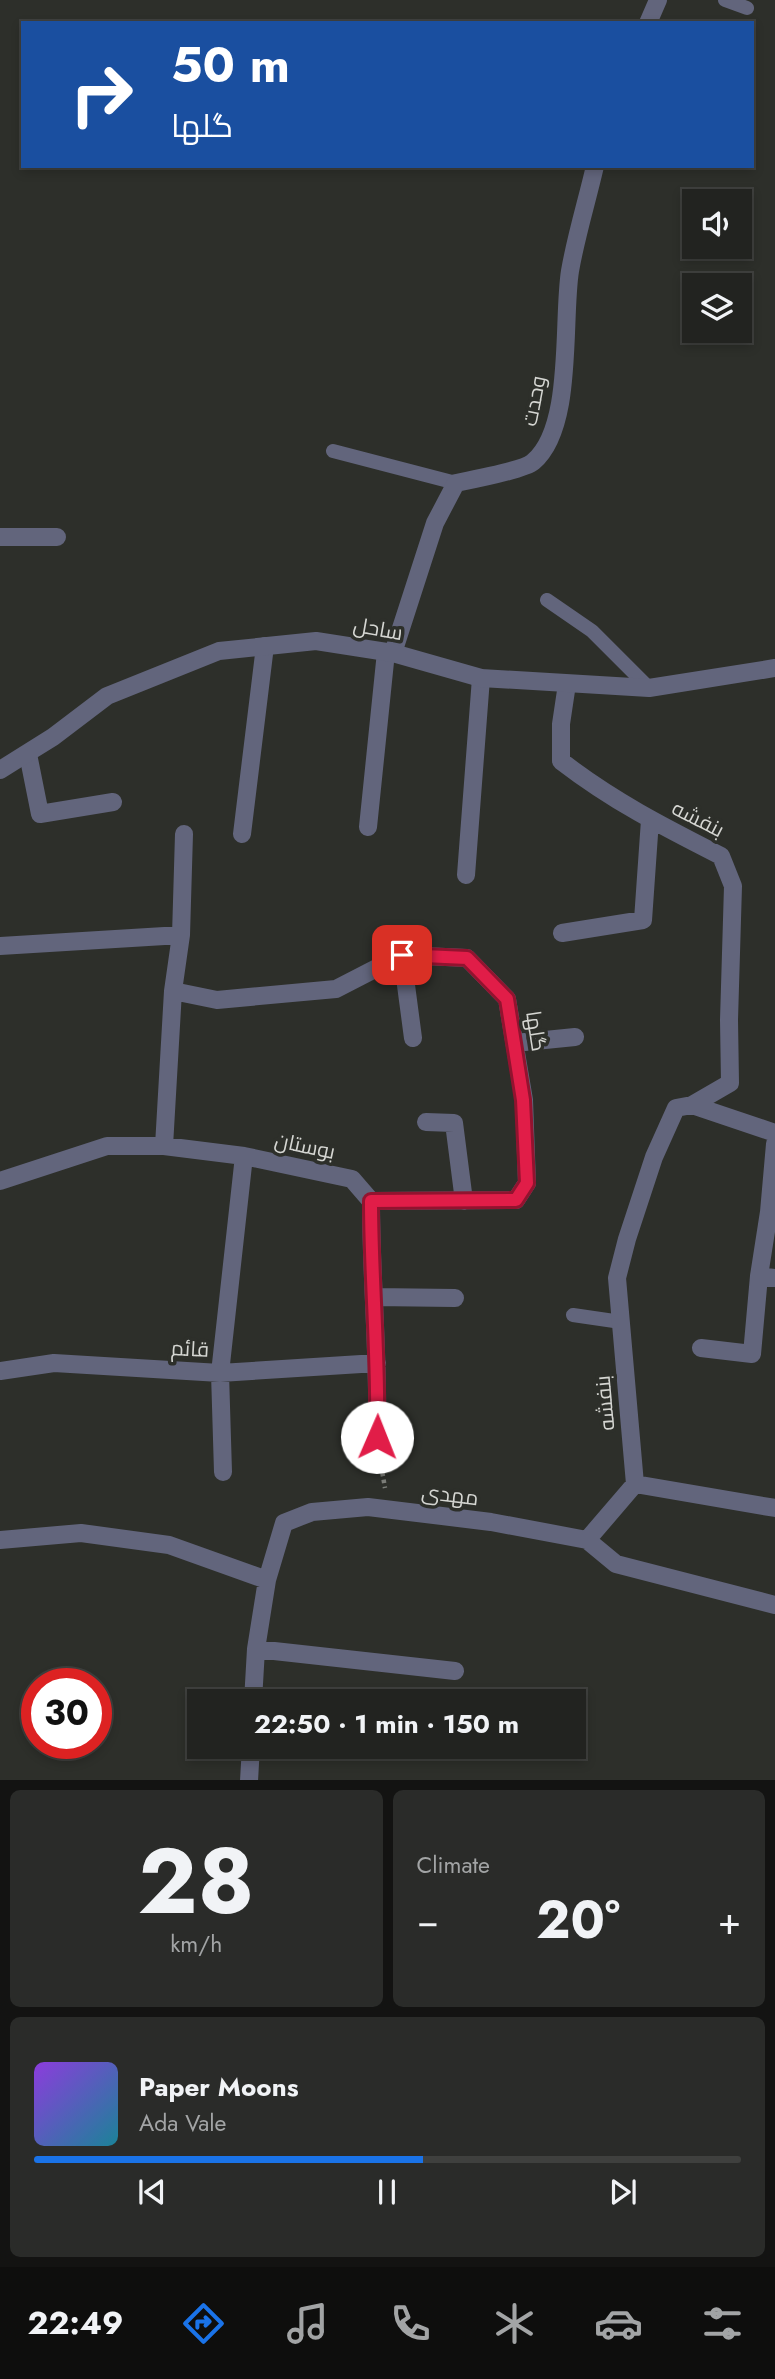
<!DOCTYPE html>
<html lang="en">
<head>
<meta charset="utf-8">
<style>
  body { margin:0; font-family:Jost,Cairo,sans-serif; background:#2a2b29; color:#f1f3f6; height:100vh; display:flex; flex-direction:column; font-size:26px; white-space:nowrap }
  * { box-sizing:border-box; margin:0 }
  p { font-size:23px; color:#a2a4a5 }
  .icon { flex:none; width:38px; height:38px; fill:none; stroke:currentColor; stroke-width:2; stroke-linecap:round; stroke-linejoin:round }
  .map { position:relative; height:1780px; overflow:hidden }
  .panel { display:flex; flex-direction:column; gap:10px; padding:10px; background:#131312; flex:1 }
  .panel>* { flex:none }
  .guide { position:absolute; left:21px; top:21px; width:733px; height:147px; border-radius:0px; box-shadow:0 4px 10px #0003,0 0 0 2px #3f403e; background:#1a4fa0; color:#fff; overflow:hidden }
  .tools { position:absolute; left:682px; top:189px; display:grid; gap:14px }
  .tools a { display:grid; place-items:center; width:70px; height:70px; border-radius:0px; background:#222320; box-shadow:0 4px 10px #0003,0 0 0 2px #3f403e; font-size:35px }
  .speed { position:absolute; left:21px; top:1668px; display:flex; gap:14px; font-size:35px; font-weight:700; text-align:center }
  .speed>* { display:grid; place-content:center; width:91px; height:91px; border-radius:50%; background:#222320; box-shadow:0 4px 10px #0003,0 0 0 2px #3f403e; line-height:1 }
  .speed .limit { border:10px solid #d22; background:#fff; color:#111 }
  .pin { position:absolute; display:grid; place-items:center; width:60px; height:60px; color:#fff; margin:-30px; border-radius:14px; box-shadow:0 4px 10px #0006 }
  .me { position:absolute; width:77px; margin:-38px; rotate:1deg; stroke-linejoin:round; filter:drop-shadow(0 0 5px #0008) }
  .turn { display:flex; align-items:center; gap:24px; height:147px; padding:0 35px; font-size:32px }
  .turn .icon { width:91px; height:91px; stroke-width:2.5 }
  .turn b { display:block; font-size:49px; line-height:60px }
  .big { font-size:52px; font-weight:700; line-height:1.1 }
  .panel .card { flex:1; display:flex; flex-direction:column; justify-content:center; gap:10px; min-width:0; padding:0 24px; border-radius:10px; background:#2a2b29 }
  .panel .dial { align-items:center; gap:0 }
  .dial b { font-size:91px; line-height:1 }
  .song { display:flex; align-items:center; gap:21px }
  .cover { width:84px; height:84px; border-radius:10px; background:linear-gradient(135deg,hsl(270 70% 55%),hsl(190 70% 35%)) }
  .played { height:7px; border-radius:4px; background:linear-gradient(90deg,#1a73e8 55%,#3f403e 55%) }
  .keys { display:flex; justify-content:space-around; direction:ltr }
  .heat { display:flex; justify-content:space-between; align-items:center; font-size:38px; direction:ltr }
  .panel .tiles { flex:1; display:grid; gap:10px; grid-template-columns:1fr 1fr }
  .card:last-child { grid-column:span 2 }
  .trip { position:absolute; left:187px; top:1689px; width:399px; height:70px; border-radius:0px; background:#222320; box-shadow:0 4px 10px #0003,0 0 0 2px #3f403e; font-weight:700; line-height:70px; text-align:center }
  .tabs { display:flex; height:112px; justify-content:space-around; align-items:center; background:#0e0e0d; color:#a2a4a5 }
  .tabs .icon { width:49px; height:49px }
  .tabs .active { color:#1a73e8 }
  .tabs b { font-size:32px; color:#f1f3f6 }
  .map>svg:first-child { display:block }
</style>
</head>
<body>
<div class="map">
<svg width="775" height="1781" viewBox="0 0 775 1781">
  <rect width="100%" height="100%" fill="#2d2f2a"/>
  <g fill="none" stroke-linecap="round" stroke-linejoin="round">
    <!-- path -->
    <path stroke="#7c7e79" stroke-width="4.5" stroke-dasharray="3.5 3.5" stroke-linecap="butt" d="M380 1459 385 1488"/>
    <!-- service -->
    <path stroke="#62657c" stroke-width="14" d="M725 0 747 8
      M333 451 456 483
      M547 600 592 631 649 688
      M573 1315 621 1322"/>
    <!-- minor -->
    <path stroke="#62657c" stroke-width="18" d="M648 23 658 0
      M0 537H57
      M393 653 435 523 456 483C471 480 524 470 533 462 574 428 562 321 570 271 576 236 587 201 595 166
      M567 684 561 724V761C613 801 662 826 721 856L733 886 729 1020 730 1083 692 1105 676 1108 654 1157 627 1239 617 1278 635 1484 587 1540 616 1564 775 1605
      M28 754 40 814 113 802
      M368 827 386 652
      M242 834 265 646
      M466 875 481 678
      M562 933 643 920 650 820
      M181 935 184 834
      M0 946 181 935 173 991 164 1146
      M402 955 413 1038
      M173 991 217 1000 336 989 402 955 467 958 507 999 524 1100 527 1183 516 1200 371 1201
      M515 1043 575 1037
      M692 1105 775 1133
      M426 1122 454 1123 464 1201
      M775 1144 769 1212 759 1276 775 1278
      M0 1181 107 1146H164L244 1156 352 1179 371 1201C371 1280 379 1358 377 1437
      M374 1297 455 1298
      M701 1348 752 1354 759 1276
      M0 1371 54 1363 220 1373 377 1363
      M223 1472 220 1373 244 1156
      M635 1484 775 1508
      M0 1540 81 1533 169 1545 267 1580
      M256 1649 455 1671
      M253 1701 256 1649 267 1580 284 1523 312 1512 368 1507 491 1522 587 1540
      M249 1781 251 1746"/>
    <!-- tertiary -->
    <path stroke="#62657c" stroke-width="18" d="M0 770 53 737 107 696 219 651 316 641 393 653 481 678 649 688 775 668"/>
  </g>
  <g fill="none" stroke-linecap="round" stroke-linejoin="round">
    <defs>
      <path id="route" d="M377 1437C379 1358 371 1280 371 1201L516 1200 527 1183 523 1100 507 999 467 958 402 955"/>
    </defs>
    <!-- route casing -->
    <use href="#route" stroke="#92132f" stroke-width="18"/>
    <!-- route -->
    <use href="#route" stroke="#e11d48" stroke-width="12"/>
  </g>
  <g text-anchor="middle" stroke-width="7" stroke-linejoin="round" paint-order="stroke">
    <!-- street labels -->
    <g font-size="21" fill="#d5d6d2" stroke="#2d2f2a">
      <text transform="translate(534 401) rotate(-79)" y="7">وحدت</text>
      <text transform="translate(378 629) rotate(10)" y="7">ساحل</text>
      <text transform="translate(698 819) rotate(27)" y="7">بنفشه</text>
      <text transform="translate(536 1031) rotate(81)" y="7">گلها</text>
      <text transform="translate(305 1146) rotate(12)" y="7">بوستان</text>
      <text transform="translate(190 1349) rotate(3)" y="7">قائم</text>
      <text transform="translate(605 1403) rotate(-95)" y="7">بنفشه</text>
      <text transform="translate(450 1495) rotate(7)" y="7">مهدی</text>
    </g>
  </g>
</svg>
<div class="tools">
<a><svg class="icon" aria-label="sound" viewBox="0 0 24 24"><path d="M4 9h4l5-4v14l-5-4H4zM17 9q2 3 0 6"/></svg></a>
<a><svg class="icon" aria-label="layers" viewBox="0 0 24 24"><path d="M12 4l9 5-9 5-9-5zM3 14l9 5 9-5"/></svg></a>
</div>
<div class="speed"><div class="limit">30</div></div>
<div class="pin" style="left:402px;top:955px;background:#d93025"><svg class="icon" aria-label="arrive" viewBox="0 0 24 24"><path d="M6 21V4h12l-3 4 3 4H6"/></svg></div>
<svg class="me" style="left:377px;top:1437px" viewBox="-20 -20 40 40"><circle r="19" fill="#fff"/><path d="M0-13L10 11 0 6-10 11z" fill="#e11d48"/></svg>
<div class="trip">22:50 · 1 min · 150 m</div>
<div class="guide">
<div class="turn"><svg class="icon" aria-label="right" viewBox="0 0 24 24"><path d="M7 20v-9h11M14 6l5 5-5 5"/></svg><div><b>50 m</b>گلها</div></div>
</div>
</div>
<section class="panel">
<div class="tiles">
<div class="card dial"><b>28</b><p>km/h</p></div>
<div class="card"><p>Climate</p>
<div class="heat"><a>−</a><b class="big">20°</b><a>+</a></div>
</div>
<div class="card">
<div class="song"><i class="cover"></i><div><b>Paper Moons</b><p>Ada Vale</p></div></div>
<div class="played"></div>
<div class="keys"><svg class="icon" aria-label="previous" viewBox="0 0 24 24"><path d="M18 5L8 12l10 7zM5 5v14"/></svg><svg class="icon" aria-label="pause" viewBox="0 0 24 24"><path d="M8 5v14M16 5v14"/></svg><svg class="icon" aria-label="next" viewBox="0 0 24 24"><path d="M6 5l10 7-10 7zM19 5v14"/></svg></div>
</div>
</div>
</section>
<nav class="tabs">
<b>22:49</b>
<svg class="icon active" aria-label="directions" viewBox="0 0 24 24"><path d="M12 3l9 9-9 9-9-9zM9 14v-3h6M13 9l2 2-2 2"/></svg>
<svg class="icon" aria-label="music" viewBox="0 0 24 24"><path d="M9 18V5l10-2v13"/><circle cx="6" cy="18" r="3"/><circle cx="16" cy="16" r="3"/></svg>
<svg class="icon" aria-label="phone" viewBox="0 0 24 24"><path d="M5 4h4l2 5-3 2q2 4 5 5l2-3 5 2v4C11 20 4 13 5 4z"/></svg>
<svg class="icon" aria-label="climate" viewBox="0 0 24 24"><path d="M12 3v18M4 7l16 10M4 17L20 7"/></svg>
<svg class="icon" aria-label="car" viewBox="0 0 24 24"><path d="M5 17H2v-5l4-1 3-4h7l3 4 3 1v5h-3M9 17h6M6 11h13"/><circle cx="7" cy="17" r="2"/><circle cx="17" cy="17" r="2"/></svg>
<svg class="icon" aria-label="filters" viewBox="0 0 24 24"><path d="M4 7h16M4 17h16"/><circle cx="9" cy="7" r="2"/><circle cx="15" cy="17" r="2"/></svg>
</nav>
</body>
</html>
